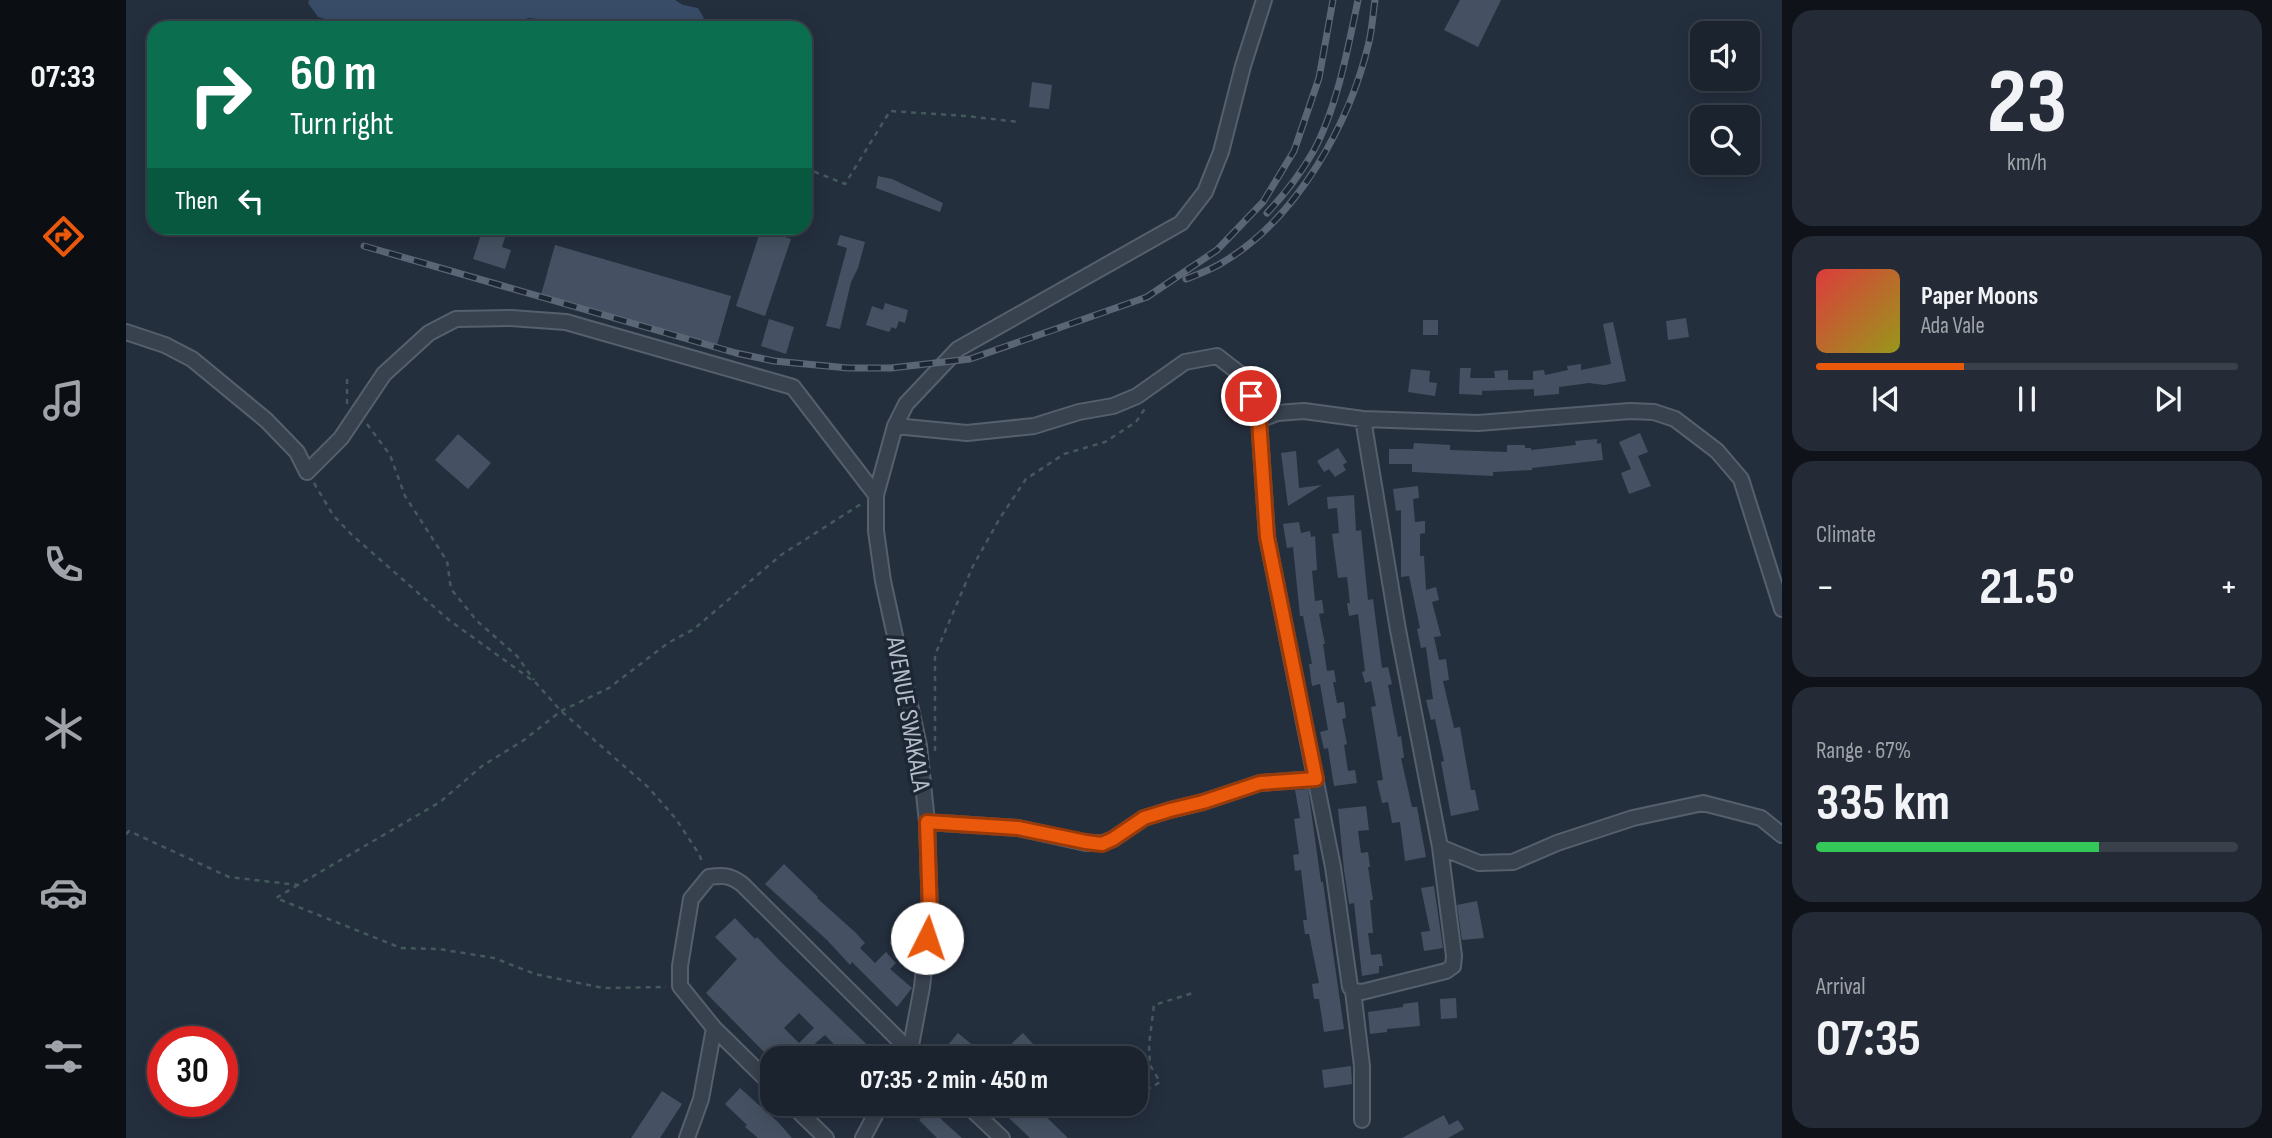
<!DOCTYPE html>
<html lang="en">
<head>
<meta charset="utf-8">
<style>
  body { margin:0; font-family:"Sofia Sans Condensed",sans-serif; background:#242b36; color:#f1f3f6; height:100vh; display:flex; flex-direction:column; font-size:26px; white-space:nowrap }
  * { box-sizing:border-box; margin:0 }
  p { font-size:23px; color:#a0a4aa }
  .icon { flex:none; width:38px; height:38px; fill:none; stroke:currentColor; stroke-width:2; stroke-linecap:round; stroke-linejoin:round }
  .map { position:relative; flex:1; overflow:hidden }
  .drawer { display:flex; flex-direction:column; gap:10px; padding:10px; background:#0f1319; width:490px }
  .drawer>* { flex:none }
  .guide { position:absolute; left:21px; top:21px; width:665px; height:214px; border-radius:21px; box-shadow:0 4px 18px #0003,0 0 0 2px #39404a; background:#0b6e4f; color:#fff; overflow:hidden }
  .fabs { position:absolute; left:1564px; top:21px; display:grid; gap:14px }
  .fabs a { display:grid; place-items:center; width:70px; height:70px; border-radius:14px; background:#1b232e; box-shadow:0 4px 18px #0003,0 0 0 2px #39404a; font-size:35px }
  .speed { position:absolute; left:21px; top:1026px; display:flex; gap:14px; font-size:35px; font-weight:700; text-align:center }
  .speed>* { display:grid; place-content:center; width:91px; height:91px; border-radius:50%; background:#1b232e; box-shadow:0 4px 18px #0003,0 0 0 2px #39404a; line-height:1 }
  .speed .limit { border:10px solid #d22; background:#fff; color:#111 }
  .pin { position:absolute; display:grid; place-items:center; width:60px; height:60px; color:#fff; margin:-30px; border:4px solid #fff; border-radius:50%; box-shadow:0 2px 7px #0007 }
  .me { position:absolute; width:77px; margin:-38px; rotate:4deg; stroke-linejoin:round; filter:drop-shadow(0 0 5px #0008) }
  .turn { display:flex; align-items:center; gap:24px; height:147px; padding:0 28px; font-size:32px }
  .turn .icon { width:91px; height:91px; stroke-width:2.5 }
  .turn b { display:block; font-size:49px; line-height:60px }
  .then { display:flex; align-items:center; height:66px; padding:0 28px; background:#0003; gap:14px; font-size:26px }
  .big { font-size:52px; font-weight:700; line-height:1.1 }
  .drawer .tile { flex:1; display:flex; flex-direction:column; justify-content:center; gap:10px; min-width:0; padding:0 24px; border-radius:21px; background:#242b36 }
  .drawer .dial { align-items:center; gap:0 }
  .dial b { font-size:91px; line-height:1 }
  .song { display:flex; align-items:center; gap:21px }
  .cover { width:84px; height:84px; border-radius:10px; background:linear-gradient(135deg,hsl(0 70% 55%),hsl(60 70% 35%)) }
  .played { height:7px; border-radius:4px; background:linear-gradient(90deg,#ea580c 35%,#39404a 35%) }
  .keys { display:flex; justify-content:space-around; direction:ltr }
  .heat { display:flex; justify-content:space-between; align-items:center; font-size:38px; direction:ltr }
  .charge { height:10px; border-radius:5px; background:linear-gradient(90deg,#34c759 67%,#39404a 0) }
  .trip { position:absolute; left:634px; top:1046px; width:388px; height:70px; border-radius:21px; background:#1b232e; box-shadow:0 4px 18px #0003,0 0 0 2px #39404a; font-weight:700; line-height:70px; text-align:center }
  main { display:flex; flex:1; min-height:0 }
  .tabs { display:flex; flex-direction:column; width:126px; justify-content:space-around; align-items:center; background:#0b0e12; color:#a0a4aa }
  .tabs .icon { width:49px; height:49px }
  .tabs .selected { color:#ea580c }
  .tabs b { font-size:32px; color:#f1f3f6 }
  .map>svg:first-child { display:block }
</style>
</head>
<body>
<main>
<nav class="tabs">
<b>07:33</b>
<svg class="icon selected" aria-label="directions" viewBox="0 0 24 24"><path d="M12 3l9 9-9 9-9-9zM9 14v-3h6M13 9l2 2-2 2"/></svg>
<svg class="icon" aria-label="music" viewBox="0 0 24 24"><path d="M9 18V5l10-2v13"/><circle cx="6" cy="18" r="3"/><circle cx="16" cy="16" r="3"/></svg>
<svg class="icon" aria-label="phone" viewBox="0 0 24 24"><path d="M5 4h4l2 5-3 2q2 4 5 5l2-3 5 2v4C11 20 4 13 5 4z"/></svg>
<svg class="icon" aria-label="climate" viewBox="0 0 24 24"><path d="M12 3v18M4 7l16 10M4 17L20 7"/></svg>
<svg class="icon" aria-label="car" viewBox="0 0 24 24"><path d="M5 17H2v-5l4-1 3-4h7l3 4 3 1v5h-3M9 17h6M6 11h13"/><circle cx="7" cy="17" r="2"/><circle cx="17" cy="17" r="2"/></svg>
<svg class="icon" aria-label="filters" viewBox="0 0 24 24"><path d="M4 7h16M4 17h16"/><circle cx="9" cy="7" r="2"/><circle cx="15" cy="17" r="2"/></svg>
</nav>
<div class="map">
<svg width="1656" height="1138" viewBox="0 0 1656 1138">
  <rect width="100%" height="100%" fill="#242f3e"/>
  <!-- water -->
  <path fill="#394c67" d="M183 0H549L557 5 572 8 578 18 568 28H453L430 21 402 18 381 28H231L192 17 182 3Z"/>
  <!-- building -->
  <path fill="#455162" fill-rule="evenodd" d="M1334 0H1375L1352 47 1318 30Z
    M906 82 926 85 923 109 903 107Z
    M752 176 766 179 817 203 814 212 750 188Z
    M357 228H382L376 247 385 250 379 269 347 259Z
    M635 229 665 239 639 316 610 306Z
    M714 235 739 242 732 268 725 282 714 329 700 326 721 248 711 245Z
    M429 245 605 296 591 345 415 295Z
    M759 303 782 310 779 323 773 321 770 329 766 327 763 332 740 325 746 306 757 310Z
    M1560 318 1563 337 1542 340 1540 321Z
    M643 319 668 327 660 354 635 346Z
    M1297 320H1312V335H1297Z
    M1487 322 1500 381 1478 385 1463 383 1433 387V394L1408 396V389L1356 391V395L1333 394 1334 368H1345L1344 378H1369L1368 371 1382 370V380H1407V371L1418 370 1419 375 1442 370 1441 366 1455 364V370L1485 364 1477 324Z
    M1285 369 1304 371 1303 382 1311 383 1309 396 1282 392Z
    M1514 433 1522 452 1512 456 1525 486 1503 494 1495 473 1505 469 1493 442Z
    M332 434 365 463 342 489 309 460Z
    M1471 439V444L1475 443 1477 460 1406 468V470L1367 472V476L1286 472V464H1263V449H1287L1288 443 1324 445V450L1381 452V445H1399V448H1405V450L1450 445 1449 441Z
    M1212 448 1221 462 1217 465 1220 470 1209 477 1203 469 1198 472 1191 461Z
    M1170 451 1173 488 1196 485 1162 506 1155 453Z
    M1292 486 1293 498 1287 499 1289 522 1299 521V533L1294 534V556H1298L1300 590 1310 587 1313 600 1306 602 1315 636 1308 637 1313 660 1320 659 1323 680 1317 681 1328 728 1334 727 1345 790H1349L1353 810 1325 816 1315 762 1318 761 1309 719 1305 720 1300 700 1307 699 1300 647 1295 648 1291 629 1294 628 1283 576 1275 577V510L1270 511 1267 489Z
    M1228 495 1230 531 1235 530 1242 600 1247 599 1256 668 1262 667 1266 684 1262 685 1272 737 1275 736 1278 758H1275L1286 807H1291L1300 857 1279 861 1274 822 1266 823 1262 802 1256 803 1251 781 1257 780 1245 707 1250 706 1245 681 1239 683 1236 672 1239 671 1232 614 1223 616 1221 603H1224L1221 577 1212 578 1206 534 1213 533 1211 508 1202 509 1201 497Z
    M1173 522 1175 533 1184 531 1185 537 1189 536 1191 570 1186 571 1189 601 1196 600 1198 613 1193 614 1199 644H1197L1201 671 1208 670 1210 682H1207L1211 703 1218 702 1220 718 1216 719 1221 744 1218 745 1222 771 1229 770 1231 783 1208 786 1202 748 1198 749 1194 732 1202 730 1194 684 1186 686 1183 664H1186L1177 616H1174L1167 547 1161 548 1157 524Z
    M1182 789 1195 882H1197L1218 1029 1198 1032 1193 999H1188L1186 984 1193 983 1183 934H1179L1177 920H1181L1175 870 1169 871 1167 855 1173 854 1168 819 1174 818 1169 790Z
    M1240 806 1243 830 1232 831 1235 853 1242 852 1244 867H1242L1247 900H1244L1247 933H1242L1245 955 1255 954 1257 966H1253V973L1236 976 1228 903 1223 904 1218 870 1212 809Z
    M658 864 692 897 691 898 730 933 739 943 734 948 749 963 760 952 770 963 764 969 786 988 771 1007 726 962 724 965 701 940 639 884Z
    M1308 886 1317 948 1298 951 1295 932 1304 931 1295 888Z
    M1351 901 1358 938 1336 940 1331 905Z
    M609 918 629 939 631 937 654 961 756 1059H722L699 1035 679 1052 685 1059H645L580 993 611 959 589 937ZM673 1013 688 1028 673 1043 658 1028Z
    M1330 998 1331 1018 1315 1019 1314 999Z
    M1292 1002 1294 1026 1261 1029V1032L1244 1034 1242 1012 1277 1007V1004Z
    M832 1033 850 1048 861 1059H821L815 1053Z
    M897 1033 908 1045 897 1055 886 1043Z
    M1225 1066 1226 1084 1198 1088 1196 1070Z
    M614 1088 652 1122 666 1138H632L619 1127 621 1125 599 1104Z
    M536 1091 556 1104 534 1138H505Z
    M696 1104H722L710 1117Z
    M868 1104H907L942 1138H904Z
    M805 1108 817 1121 836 1138H811L793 1120Z
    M1318 1115 1323 1125 1332 1120 1338 1129 1322 1138H1276Z"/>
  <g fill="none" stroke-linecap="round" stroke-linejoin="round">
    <defs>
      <path id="street" d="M0 332 39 345 66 359 140 420 171 452 181 472 215 438 258 374 303 333 330 319 385 318 440 322 667 387 750 495
        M1133 420 1151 413 1178 411 1237 419 1352 423 1504 411 1528 412 1549 419 1591 451 1615 479 1656 609
        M769 426 841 433 908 426 953 412 987 406 1011 396 1059 362 1091 356 1113 373 1125 396 1133 420 1141 537 1207 867 1224 987 1227 991 1236 1066V1120
        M801 822 892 828 960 843H977L987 839 1018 818 1044 810 1077 802 1134 783 1190 779
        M1314 847 1353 863 1387 862 1431 843 1507 818 1577 803 1635 818 1656 835
        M1227 991 1236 992 1320 971 1327 966 1328 956 1314 847 1272 630 1237 419
        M780 1059 784 1051 796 987 804 914 801 822 793 746 757 581 750 531V495L769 426 780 404 832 349 1055 223 1079 192 1095 152 1117 66 1138 0
        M646 1085 588 1028 554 986V966L565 899 583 877C597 875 604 875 616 884L792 1059
        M665 1104 700 1138
        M840 1104 876 1138
        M561 1138 575 1099 588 1028
        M737 1138 755 1104"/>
    </defs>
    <!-- street casing -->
    <use href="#street" stroke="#565f6c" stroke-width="18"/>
    <!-- path -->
    <path stroke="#44595c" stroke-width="2.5" stroke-dasharray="5 5" stroke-linecap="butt" d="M679 168 719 184 764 111 840 116 893 122
      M221 404V376
      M241 424 264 455 279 496 321 561 325 589 351 621 391 656 408 680
      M188 483 207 515 226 535 323 620 410 683 435 711 522 787 550 819 573 854 577 864
      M809 751V655L847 566 874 518 900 479 938 454 979 442 1010 422 1020 407
      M0 834 3 831 103 877 172 885 314 802 356 766 398 740 435 711 483 688 542 643 568 629 655 555 735 504
      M172 885 150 898 275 948 313 949 368 958 409 974 477 988 540 987
      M1010 1090 1025 1088 1034 1082 1024 1065 1023 1045 1028 1005 1067 993"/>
    <!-- street -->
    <use href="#street" stroke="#38414e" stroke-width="14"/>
    <defs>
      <path id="rail" d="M1141 213C1158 195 1175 173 1187 152 1211 108 1222 48 1232 0
        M238 246 610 353 648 361 722 368H765L844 359 1021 297 1091 250 1137 202 1168 151 1193 78 1207 0
        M1060 279C1073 274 1087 269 1099 261 1172 217 1224 123 1243 42 1246 29 1247 14 1249 0"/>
    </defs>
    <!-- rail casing -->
    <use href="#rail" stroke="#5a6575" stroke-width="7"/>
    <!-- rail -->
    <use href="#rail" stroke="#1d2633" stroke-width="4.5" stroke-dasharray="13" stroke-linecap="butt"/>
  </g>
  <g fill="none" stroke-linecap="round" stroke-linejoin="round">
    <defs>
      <path id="route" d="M801 938 804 914 801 822 892 828 960 842 976 844 987 839 1018 818 1044 810 1077 802 1134 783 1190 779 1141 537 1133 420 1125 396"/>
    </defs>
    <!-- route casing -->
    <use href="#route" stroke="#983908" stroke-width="18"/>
    <!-- route -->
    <use href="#route" stroke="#ea580c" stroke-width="12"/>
  </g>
  <g text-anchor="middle" stroke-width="7" stroke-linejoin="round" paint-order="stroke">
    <!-- street labels -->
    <g font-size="26" fill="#b4bcc9" stroke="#1d2633">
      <text transform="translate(783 714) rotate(80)" y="9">AVENUE SWAKALA</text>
    </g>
  </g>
</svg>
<div class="fabs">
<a><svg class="icon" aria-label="sound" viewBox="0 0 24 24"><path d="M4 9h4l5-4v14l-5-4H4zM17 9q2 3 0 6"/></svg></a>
<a><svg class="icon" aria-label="search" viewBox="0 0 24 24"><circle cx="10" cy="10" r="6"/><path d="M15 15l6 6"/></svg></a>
</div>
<div class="speed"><div class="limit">30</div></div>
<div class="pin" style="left:1125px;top:396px;background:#d93025"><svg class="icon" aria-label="arrive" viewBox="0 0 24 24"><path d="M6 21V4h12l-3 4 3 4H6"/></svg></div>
<svg class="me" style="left:801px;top:938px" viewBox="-20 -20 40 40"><circle r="19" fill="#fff"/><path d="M0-13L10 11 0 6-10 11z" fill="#ea580c"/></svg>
<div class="trip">07:35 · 2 min · 450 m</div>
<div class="guide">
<div class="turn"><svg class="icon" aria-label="right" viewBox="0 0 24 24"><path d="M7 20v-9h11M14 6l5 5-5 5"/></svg><div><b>60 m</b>Turn right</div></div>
<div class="then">Then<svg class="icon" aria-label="left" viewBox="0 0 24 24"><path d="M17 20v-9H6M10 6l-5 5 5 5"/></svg></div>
</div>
</div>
<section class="drawer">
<div class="tile dial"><b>23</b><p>km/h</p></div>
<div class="tile">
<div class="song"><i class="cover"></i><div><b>Paper Moons</b><p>Ada Vale</p></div></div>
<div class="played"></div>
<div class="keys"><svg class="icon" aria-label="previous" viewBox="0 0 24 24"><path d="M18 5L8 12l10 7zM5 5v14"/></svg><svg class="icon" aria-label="pause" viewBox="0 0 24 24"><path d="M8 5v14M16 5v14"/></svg><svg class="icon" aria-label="next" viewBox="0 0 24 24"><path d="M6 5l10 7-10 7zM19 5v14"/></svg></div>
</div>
<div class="tile"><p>Climate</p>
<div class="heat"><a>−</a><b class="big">21.5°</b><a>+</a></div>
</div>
<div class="tile"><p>Range · 67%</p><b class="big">335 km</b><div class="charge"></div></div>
<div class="tile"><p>Arrival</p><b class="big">07:35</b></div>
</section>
</main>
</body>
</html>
